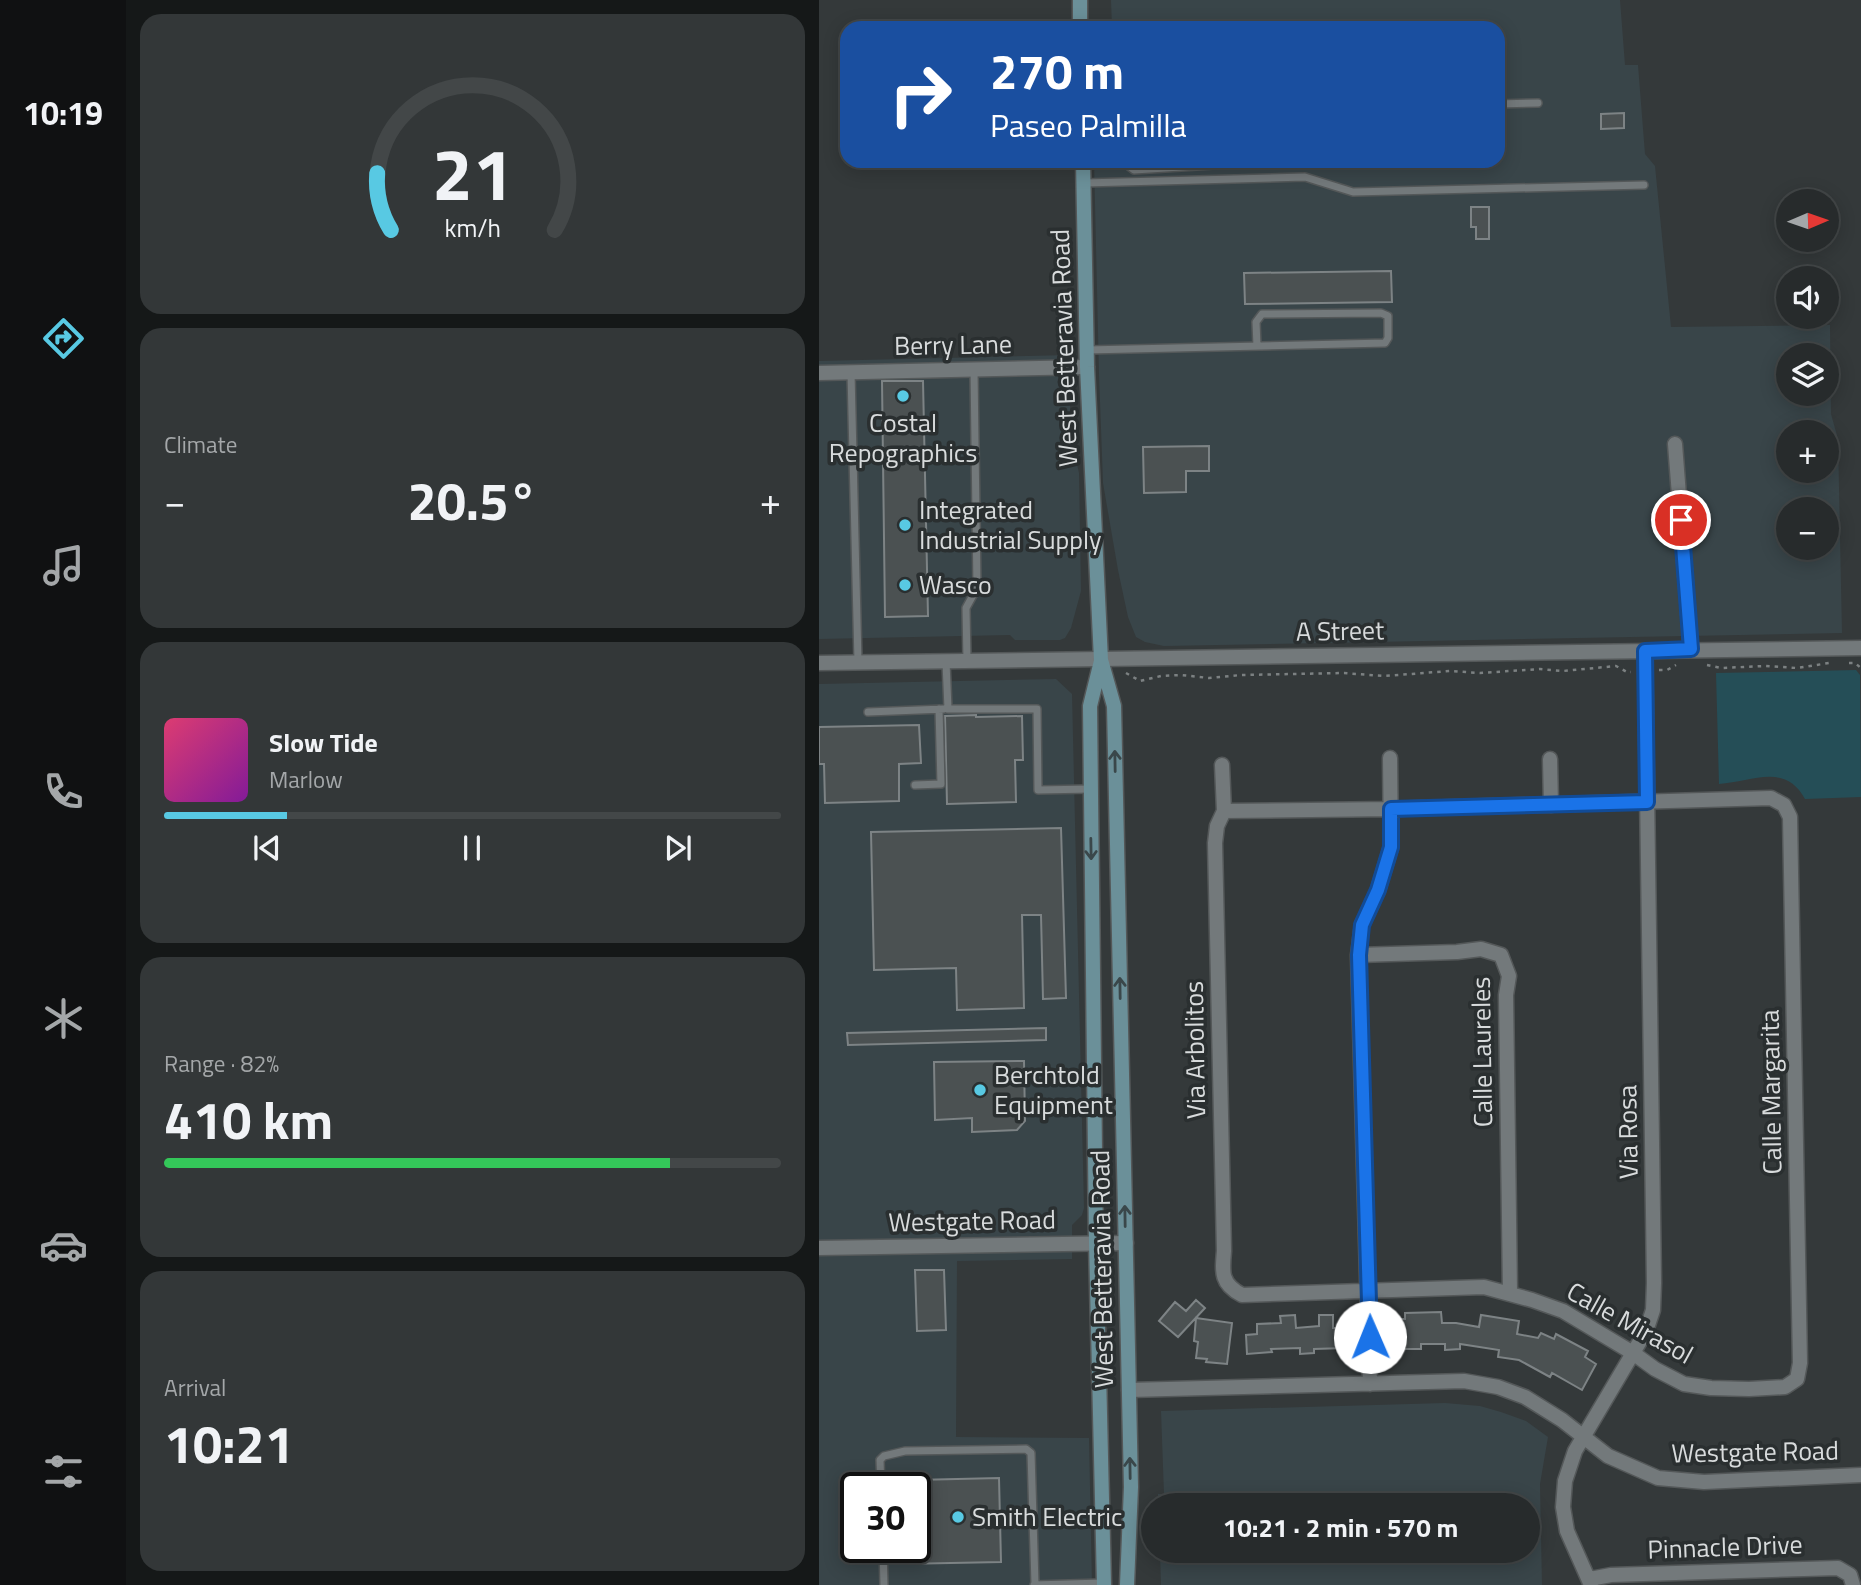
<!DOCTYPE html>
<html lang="en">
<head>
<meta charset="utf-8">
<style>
  body { margin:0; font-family:"Titillium Web",sans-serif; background:#333738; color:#f1f3f6; height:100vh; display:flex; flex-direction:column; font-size:26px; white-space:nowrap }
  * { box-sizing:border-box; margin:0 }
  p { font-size:23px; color:#a4a7a9 }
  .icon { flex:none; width:38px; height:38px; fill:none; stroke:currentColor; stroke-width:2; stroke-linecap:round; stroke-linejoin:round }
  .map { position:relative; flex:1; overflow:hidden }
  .panel { display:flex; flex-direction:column; gap:14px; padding:14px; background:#151818; width:693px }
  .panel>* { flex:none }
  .hud { position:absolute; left:21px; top:21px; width:665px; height:147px; border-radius:21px; box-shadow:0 4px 18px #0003,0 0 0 2px #434748; background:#1a4fa0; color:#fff; overflow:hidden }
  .needle { width:46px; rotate:88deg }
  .tools { position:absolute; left:957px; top:189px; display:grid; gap:14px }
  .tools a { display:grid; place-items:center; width:63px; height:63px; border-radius:50%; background:#272b2c; box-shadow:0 4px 18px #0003,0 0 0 2px #434748; font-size:35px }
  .speed { position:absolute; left:21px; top:1472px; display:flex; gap:14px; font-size:35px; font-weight:700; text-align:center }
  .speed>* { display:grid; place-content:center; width:91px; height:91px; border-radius:50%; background:#272b2c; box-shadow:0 4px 18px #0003,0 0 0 2px #434748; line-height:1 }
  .speed .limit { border:4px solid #111; border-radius:10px; background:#fff; color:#111 }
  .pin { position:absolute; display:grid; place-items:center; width:60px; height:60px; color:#fff; margin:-30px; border:4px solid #fff; border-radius:50%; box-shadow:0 2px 7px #0007 }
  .me { position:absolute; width:77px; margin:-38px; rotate:359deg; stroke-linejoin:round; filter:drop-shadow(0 0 5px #0008) }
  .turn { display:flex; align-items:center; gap:24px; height:147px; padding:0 35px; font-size:32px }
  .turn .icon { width:91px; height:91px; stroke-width:2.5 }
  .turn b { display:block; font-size:49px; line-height:60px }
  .big { font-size:52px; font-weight:700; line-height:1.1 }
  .panel .tile { flex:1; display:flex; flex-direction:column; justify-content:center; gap:10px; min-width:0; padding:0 24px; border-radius:21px; background:#333738 }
  .panel .dial { align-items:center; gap:0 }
  .dial svg { height:182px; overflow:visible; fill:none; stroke:#434748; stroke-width:7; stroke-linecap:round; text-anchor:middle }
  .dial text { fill:#f1f3f6; stroke:none }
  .song { display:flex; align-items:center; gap:21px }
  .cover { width:84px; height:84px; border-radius:10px; background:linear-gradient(135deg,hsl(340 70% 55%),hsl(290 70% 35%)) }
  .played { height:7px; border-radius:4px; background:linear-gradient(90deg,#58c9e3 20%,#434748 20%) }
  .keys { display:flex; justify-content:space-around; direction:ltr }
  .heat { display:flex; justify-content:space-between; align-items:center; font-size:38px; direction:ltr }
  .charge { height:10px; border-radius:5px; background:linear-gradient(90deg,#34c759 82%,#434748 0) }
  .trip { position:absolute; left:322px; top:1493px; width:399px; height:70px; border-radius:35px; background:#272b2c; box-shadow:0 4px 18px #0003,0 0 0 2px #434748; font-weight:700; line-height:70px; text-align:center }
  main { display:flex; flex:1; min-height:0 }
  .tab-bar { display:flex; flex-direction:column; width:126px; justify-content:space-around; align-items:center; background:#101112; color:#a4a7a9 }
  .tab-bar .icon { width:49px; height:49px }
  .tab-bar .on { color:#58c9e3 }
  .tab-bar b { font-size:32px; color:#f1f3f6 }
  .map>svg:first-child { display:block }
</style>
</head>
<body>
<main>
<nav class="tab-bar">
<b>10:19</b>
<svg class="icon on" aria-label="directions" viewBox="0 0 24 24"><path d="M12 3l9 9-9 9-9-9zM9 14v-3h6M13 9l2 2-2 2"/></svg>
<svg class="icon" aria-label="music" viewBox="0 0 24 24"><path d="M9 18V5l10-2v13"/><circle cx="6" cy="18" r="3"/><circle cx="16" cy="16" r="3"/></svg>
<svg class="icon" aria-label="phone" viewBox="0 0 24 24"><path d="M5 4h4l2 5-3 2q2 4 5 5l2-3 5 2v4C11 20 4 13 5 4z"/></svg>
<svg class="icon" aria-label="climate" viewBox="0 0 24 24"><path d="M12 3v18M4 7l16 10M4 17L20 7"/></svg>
<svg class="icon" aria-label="car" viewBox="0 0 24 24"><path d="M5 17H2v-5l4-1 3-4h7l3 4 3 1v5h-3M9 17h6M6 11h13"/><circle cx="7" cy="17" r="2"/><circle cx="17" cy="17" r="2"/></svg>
<svg class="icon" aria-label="filters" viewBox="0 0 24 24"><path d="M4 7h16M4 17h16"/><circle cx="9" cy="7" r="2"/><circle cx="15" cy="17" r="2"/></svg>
</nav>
<section class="panel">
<div class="tile dial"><svg viewBox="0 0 100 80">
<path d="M14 69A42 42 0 1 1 86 69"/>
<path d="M14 69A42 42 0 0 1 8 44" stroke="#58c9e3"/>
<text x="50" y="56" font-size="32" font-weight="700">21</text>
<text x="50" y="72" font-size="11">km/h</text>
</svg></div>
<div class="tile"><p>Climate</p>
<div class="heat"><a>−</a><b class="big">20.5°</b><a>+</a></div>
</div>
<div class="tile">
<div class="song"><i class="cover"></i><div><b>Slow Tide</b><p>Marlow</p></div></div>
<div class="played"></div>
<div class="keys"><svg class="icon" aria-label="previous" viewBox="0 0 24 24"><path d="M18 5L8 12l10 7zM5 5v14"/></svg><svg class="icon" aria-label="pause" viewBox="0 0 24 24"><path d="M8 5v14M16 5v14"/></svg><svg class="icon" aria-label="next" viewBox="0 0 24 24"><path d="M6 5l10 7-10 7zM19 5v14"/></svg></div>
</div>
<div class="tile"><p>Range · 82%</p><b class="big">410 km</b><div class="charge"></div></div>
<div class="tile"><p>Arrival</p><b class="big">10:21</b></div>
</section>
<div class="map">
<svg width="1042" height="1585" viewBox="0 0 1042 1585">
  <rect width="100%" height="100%" fill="#34393a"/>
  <!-- built -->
  <path fill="#394549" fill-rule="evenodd" d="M292 0H801L806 65H819L826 154 836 166 852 327 1011 325 1012 414 1019 439 1023 633 345 646 326 642 317 637 309 617 299 570 284 483 280 374 275 161H679V28H293ZM970 355H1008V394H970ZM970 432H1008V471H970ZM970 509H1008V548H970Z
    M251 355V434L260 473 262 591 252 628 246 638 241 640H196L191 635 0 639V361Z
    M237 679 253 694 265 1208 263 1215 253 1225V1259L138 1261 137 1437 270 1438 273 1585H0V684ZM37 1488H96V1547H37Z
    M626 1403 661 1406 682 1412 707 1421 729 1437 721 1484 723 1585H342L341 1551 709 1550V1505H339V1494H345L342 1411Z"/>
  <!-- green -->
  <path fill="#254e57" d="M1037 670 1041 675 1042 797 986 799C966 762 933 782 900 784L897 673Z"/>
  <!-- building -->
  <path fill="#4b5152" stroke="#7d8385" stroke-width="2" d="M805 113V128L782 129V114Z
    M652 207H670V239H657V227H652Z
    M572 271 573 302 426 304 425 273Z
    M63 381H104L109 616 66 617Z
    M390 446V471H367V492L325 493 324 447Z
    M157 715V717L203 716 204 760H196L197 802 128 804 126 716Z
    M100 725 102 763 80 764V801L6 803 5 764H0V727Z
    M242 828 247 998 224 999 222 915H203L205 1008 138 1010 137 968 55 970 52 832Z
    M227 1028V1040L29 1045 28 1033Z
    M205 1061 206 1121 198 1130 153 1132V1118L116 1120 115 1062Z
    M96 1270H125L127 1330 98 1331Z
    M377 1300 386 1308 359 1337 340 1321 356 1302 367 1311Z
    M622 1312 623 1323H637L660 1327 662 1315 700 1321 698 1334 719 1338 722 1333 735 1339 737 1334 769 1351 766 1357 777 1364 763 1390 733 1373 731 1377 700 1360 679 1357 680 1350 641 1344V1349L626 1350V1344H602V1349H573V1319H586V1313Z
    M476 1315 477 1328 500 1326V1315H514V1328H526V1348L495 1349V1353L481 1354V1348L452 1349 453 1352 428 1354 427 1335 438 1334V1324L462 1323 461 1316Z
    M377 1318 413 1323 408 1364 387 1362 388 1359 377 1358 379 1342 375 1341Z
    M180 1478 182 1562 82 1564V1547H96V1480Z"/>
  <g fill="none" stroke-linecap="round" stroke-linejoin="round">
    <defs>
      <path id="lane" d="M679 104 719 103
        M307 161V164L315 170 425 163 427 161
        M265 183 486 177 534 192 825 185
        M268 350 566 343 569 338V316L562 313 443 314 437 322 438 346
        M32 373 39 662
        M148 661 147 608 158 588 155 370
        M127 662 129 709H218L219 790 272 789
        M49 712 125 709
        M96 785 122 784 120 709
        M62 1488 61 1460 65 1456 86 1451 207 1449 212 1453 216 1584
        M64 1547 65 1585
        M215 1585 284 1583"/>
      <path id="street" d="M0 373 268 367
        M856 444 872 649
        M0 663 1042 648
        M731 759 732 805
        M403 765 405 811 398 826 396 843 405 1251C403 1273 402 1284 423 1295L665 1287 713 1300 744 1311 814 1353 836 1369 865 1384 892 1388 930 1389 966 1387 978 1379 981 1363 971 817 965 805 952 798 572 809 405 811
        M539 955 638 952 662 949 682 955 690 976 687 995 691 1293
        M0 1248 307 1243
        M551 1384 539 955 543 925 559 890 572 847 571 758
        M310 1390 645 1381 679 1387 706 1397 743 1420 789 1456 839 1478 885 1482 1042 1475
        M771 1579 792 1575 1019 1568 1031 1575 1034 1585
        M772 1585 748 1531 744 1507 746 1481 756 1451 827 1331 834 1310 835 1283 826 651"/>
      <path id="secondary" d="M261 0V28
        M264 161 268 367 282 660 295 706 312 1487 308 1585
        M282 661 271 706 277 1243 285 1585"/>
    </defs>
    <!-- lane casing -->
    <use href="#lane" stroke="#545859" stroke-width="10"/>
    <!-- street casing -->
    <use href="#street" stroke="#545859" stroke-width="17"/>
    <!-- secondary casing -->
    <use href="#secondary" stroke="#545859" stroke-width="17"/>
    <!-- path -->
    <path stroke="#7c8182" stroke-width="2.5" stroke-dasharray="3.5 5" stroke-linecap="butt" d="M1030 663H1036L1042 668
      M888 665 902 668 947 666 978 668 1010 663
      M840 670H848L857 665
      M307 673 321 681 342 676 362 675 390 678 422 675 525 673 565 676 631 671 661 673 721 669 744 671 797 666 808 672H812"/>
    <!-- lane -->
    <use href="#lane" stroke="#73797b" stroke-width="7"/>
    <!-- street -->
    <use href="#street" stroke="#73797b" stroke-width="14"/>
    <!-- secondary -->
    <use href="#secondary" stroke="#6b9099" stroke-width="14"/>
  </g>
  <!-- one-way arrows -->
  <defs><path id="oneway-shaft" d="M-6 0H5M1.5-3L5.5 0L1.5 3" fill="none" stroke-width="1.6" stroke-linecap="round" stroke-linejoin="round" transform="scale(1.75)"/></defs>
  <g stroke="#3a474a">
    <use href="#oneway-shaft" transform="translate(296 761) rotate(-91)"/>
    <use href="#oneway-shaft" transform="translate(272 849) rotate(89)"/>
    <use href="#oneway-shaft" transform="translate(301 988) rotate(-91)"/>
    <use href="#oneway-shaft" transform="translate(306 1216) rotate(-91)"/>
    <use href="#oneway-shaft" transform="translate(311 1468) rotate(-91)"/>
  </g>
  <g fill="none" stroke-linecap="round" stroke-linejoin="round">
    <defs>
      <path id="route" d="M551 1337 540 955 543 925 559 890 572 847V809L828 802 826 651 872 649 862 520"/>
    </defs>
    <!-- route casing -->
    <use href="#route" stroke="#114b97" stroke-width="18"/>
    <!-- route -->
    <use href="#route" stroke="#1a73e8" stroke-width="12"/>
  </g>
  <!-- markers -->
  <g fill="#58c9e3" stroke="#2a2f30" stroke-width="2.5">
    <circle cx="84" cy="396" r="7"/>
    <circle cx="86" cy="525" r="7"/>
    <circle cx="86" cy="585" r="7"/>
    <circle cx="161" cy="1090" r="7"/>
    <circle cx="139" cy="1517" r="7"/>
  </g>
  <g text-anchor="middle" stroke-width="7" stroke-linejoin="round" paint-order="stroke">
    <!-- street labels -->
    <g font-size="26" fill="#d8dbdc" stroke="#2a2f30">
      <text transform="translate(134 345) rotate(-1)" y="9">Berry Lane</text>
      <text transform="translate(245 348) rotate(-92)" y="9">West Betteravia Road</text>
      <text transform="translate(521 631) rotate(-1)" y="9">A Street</text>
      <text transform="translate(376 1050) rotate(-91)" y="9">Via Arbolitos</text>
      <text transform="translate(663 1052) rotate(-91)" y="9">Calle Laureles</text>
      <text transform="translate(952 1092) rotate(-91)" y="9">Calle Margarita</text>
      <text transform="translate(809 1132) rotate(-91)" y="9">Via Rosa</text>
      <text transform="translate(153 1221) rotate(-1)" y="9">Westgate Road</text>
      <text transform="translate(283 1269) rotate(-91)" y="9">West Betteravia Road</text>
      <text transform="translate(811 1323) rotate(29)" y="9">Calle Mirasol</text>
      <text transform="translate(936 1452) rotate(-1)" y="9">Westgate Road</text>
      <text transform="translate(906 1547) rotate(-2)" y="9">Pinnacle Drive</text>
    </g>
    <!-- poi labels -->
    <g font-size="26" fill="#d8dbdc" stroke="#2a2f30" text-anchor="start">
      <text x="84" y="432" text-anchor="middle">Costal<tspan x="84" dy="30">Repographics</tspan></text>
      <text x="100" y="519">Integrated<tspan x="100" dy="30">Industrial Supply</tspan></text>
      <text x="100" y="594">Wasco</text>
      <text x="175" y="1084">Berchtold<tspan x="175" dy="30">Equipment</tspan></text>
      <text x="153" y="1526">Smith Electric</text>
    </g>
  </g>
</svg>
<div class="tools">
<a><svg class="needle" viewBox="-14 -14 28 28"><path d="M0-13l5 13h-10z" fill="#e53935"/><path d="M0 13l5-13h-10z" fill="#a4a7a9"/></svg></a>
<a><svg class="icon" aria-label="sound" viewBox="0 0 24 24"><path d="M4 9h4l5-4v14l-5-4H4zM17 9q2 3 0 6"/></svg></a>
<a><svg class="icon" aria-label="layers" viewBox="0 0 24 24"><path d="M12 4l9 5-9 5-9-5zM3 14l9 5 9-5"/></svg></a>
<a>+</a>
<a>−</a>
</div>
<div class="speed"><div class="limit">30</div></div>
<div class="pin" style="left:862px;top:520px;background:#d93025"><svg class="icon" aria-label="arrive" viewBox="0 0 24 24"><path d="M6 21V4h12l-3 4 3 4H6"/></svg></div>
<svg class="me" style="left:551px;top:1337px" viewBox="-20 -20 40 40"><circle r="19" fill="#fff"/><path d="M0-13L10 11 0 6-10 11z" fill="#1a73e8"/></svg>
<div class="trip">10:21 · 2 min · 570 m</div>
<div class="hud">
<div class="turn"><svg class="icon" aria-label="right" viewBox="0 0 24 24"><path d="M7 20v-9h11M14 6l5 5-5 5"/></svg><div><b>270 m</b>Paseo Palmilla</div></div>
</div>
</div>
</main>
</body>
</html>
